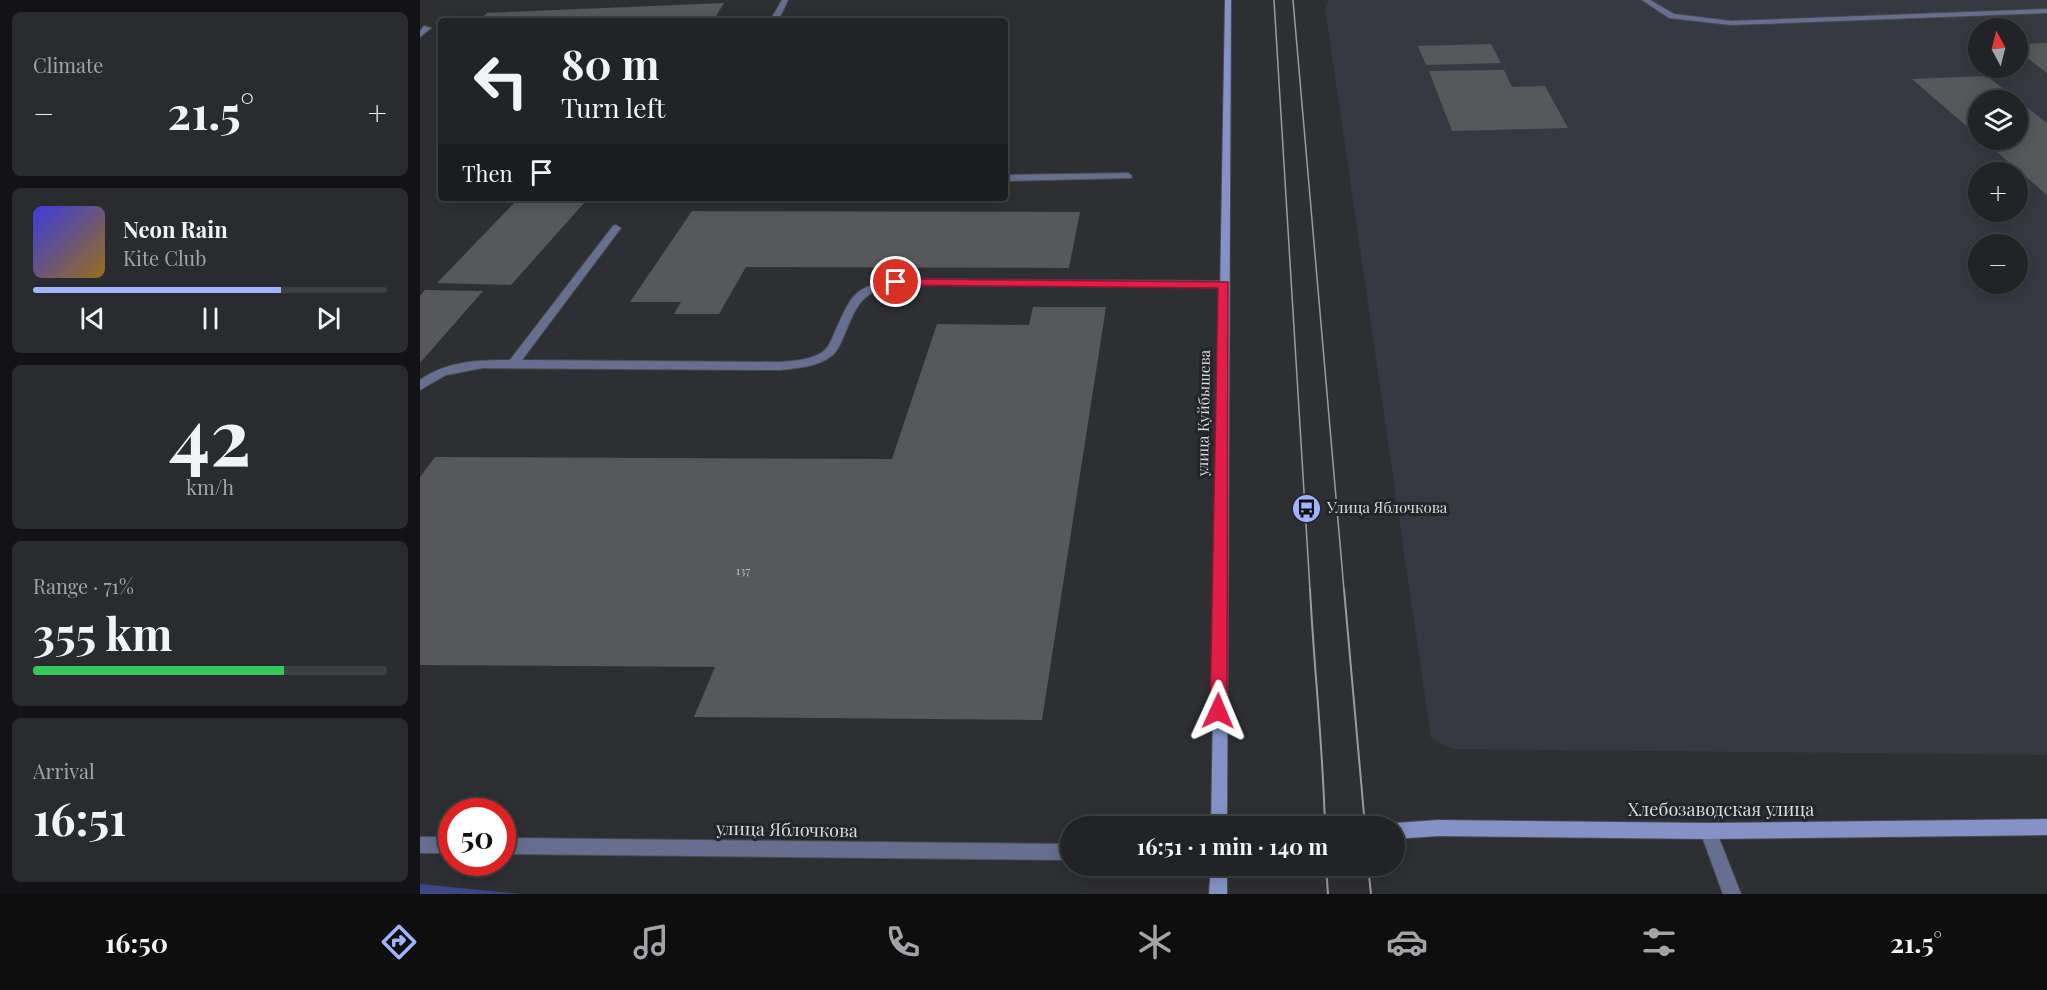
<!DOCTYPE html>
<html lang="en">
<head>
<meta charset="utf-8">
<style>
  body { margin:0; font-family:"Playfair Display",serif; background:#2a2b2e; color:#f1f3f6; height:100vh; display:flex; flex-direction:column; font-size:22px; white-space:nowrap }
  * { box-sizing:border-box; margin:0 }
  p { font-size:20px; color:#a2a4a7 }
  .icon { flex:none; width:33px; height:33px; fill:none; stroke:currentColor; stroke-width:2; stroke-linecap:round; stroke-linejoin:round }
  .map { position:relative; flex:1; overflow:hidden }
  .details { display:flex; flex-direction:column; gap:12px; padding:12px; background:#131315; width:420px }
  .details>* { flex:none }
  .guide { position:absolute; left:18px; top:18px; width:570px; height:183px; border-radius:6px; box-shadow:0 3px 15px #0003,0 0 0 2px #3f4043; background:#222326; color:#f1f3f6; overflow:hidden }
  .needle { width:39px; rotate:353deg }
  .buttons { position:absolute; left:1548px; top:18px; display:grid; gap:12px }
  .buttons a { display:grid; place-items:center; width:60px; height:60px; border-radius:50%; background:#222326; box-shadow:0 3px 15px #0003,0 0 0 2px #3f4043; font-size:30px }
  .speed { position:absolute; left:18px; top:798px; display:flex; gap:12px; font-size:30px; font-weight:700; text-align:center }
  .speed>* { display:grid; place-content:center; width:78px; height:78px; border-radius:50%; background:#222326; box-shadow:0 3px 15px #0003,0 0 0 2px #3f4043; line-height:1 }
  .speed .limit { border:9px solid #d22; background:#fff; color:#111 }
  .pin { position:absolute; display:grid; place-items:center; width:51px; height:51px; color:#fff; margin:-26px; border:3px solid #fff; border-radius:50%; box-shadow:0 2px 6px #0007 }
  .me { position:absolute; width:66px; margin:-33px; rotate:1deg; stroke-linejoin:round; filter:drop-shadow(0 0 4px #0008) }
  .turn { display:flex; align-items:center; gap:21px; height:126px; padding:0 24px; font-size:27px }
  .turn .icon { width:78px; height:78px; stroke-width:2.5 }
  .turn b { display:block; font-size:42px; line-height:51px }
  .then { display:flex; align-items:center; height:57px; padding:0 24px; background:#0003; gap:12px; font-size:22px }
  .big { font-size:45px; font-weight:700; line-height:1.1 }
  .details .tile { flex:1; display:flex; flex-direction:column; justify-content:center; gap:9px; min-width:0; padding:0 21px; border-radius:9px; background:#2a2b2e }
  .details .dial { align-items:center; gap:0 }
  .dial b { font-size:78px; line-height:1 }
  .song { display:flex; align-items:center; gap:18px }
  .cover { width:72px; height:72px; border-radius:9px; background:linear-gradient(135deg,hsl(240 70% 55%),hsl(40 70% 35%)) }
  .played { height:6px; border-radius:3px; background:linear-gradient(90deg,#a1b3fd 70%,#3f4043 70%) }
  .keys { display:flex; justify-content:space-around; direction:ltr }
  .heat { display:flex; justify-content:space-between; align-items:center; font-size:33px; direction:ltr }
  .charge { height:9px; border-radius:4px; background:linear-gradient(90deg,#34c759 71%,#3f4043 0) }
  .trip { position:absolute; left:640px; top:816px; width:345px; height:60px; border-radius:30px; background:#222326; box-shadow:0 3px 15px #0003,0 0 0 2px #3f4043; font-weight:700; line-height:60px; text-align:center }
  .tab-bar { display:flex; height:96px; justify-content:space-around; align-items:center; background:#0e0e0f; color:#a2a4a7 }
  .tab-bar .icon { width:42px; height:42px }
  .tab-bar .active { color:#a1b3fd }
  .tab-bar b { font-size:27px; color:#f1f3f6 }
  main { display:flex; flex:1; min-height:0 }
  .map>svg:first-child { display:block }
</style>
</head>
<body>
<main>
<section class="details">
<div class="tile"><p>Climate</p>
<div class="heat"><a>−</a><b class="big">21.5°</b><a>+</a></div>
</div>
<div class="tile">
<div class="song"><i class="cover"></i><div><b>Neon Rain</b><p>Kite Club</p></div></div>
<div class="played"></div>
<div class="keys"><svg class="icon" aria-label="previous" viewBox="0 0 24 24"><path d="M18 5L8 12l10 7zM5 5v14"/></svg><svg class="icon" aria-label="pause" viewBox="0 0 24 24"><path d="M8 5v14M16 5v14"/></svg><svg class="icon" aria-label="next" viewBox="0 0 24 24"><path d="M6 5l10 7-10 7zM19 5v14"/></svg></div>
</div>
<div class="tile dial"><b>42</b><p>km/h</p></div>
<div class="tile"><p>Range · 71%</p><b class="big">355 km</b><div class="charge"></div></div>
<div class="tile"><p>Arrival</p><b class="big">16:51</b></div>
</section>
<div class="map">
<svg width="1627" height="894" viewBox="0 0 1627 894">
  <rect width="100%" height="100%" fill="#2e2f33"/>
  <!-- built -->
  <path fill="#363942" fill-rule="evenodd" d="M909 0H1627V755L1032 749 1011 738 905 7ZM1558 28H1598V68H1558ZM1558 100H1598V140H1558ZM1558 172H1598V212H1558ZM1558 244H1598V284H1558Z"/>
  <!-- green -->
  <path fill="#3b4785" d="M0 884 101 894H0Z"/>
  <!-- building -->
  <path fill="#57585c" d="M304 3 293 21H59L67 13Z
    M1627 43V73L1598 51V44Z
    M1071 44 1081 63 1006 65 998 46Z
    M1084 70 1092 87 1125 86 1148 128 1032 131 1009 71Z
    M1567 76 1627 123V195L1563 140H1598V100H1558V136L1492 79Z
    M97 200 165 202 91 285 17 283Z
    M272 211 660 212 649 268 326 267 299 314H254L261 302H210Z
    M5 290 63 291 0 363V296Z
    M613 307H686L622 720 274 717 295 667 0 665V477L15 457 472 459 517 324 609 325Z"/>
  <g fill="none" stroke-linecap="round" stroke-linejoin="round">
    <defs>
      <path id="service" d="M362 0H368L358 21H350Z
        M1222 0H1230L1254 14 1311 21 1627 9V13L1311 25 1249 18Z
        M4 26 11 28 0 37V31Z
        M708 173 712 176 711 178 585 181V175Z
        M196 225 201 228 102 360 360 362C373 361 389 360 401 353 408 349 411 341 414 334 431 296 433 286 476 279L804 281 809 284 804 287 476 285C439 292 437 306 423 338 420 344 417 353 410 357 397 367 376 368 360 370L63 368 26 375 0 390V380C26 361 59 360 90 360L193 226Z
        M1288 823 1294 825 1321 894H1303L1280 831 1282 825Z"/>
      <path id="tertiary" d="M0 837H32V853H0Z
        M82 838 651 844V860L82 854Z"/>
      <path id="secondary" d="M805 0H811L807 826H791Z
        M1627 819V835L1288 839 1018 836 975 839V826H969L975 823 1018 820 1288 823Z
        M791 866H807V894H789Z"/>
    </defs>
    <!-- service casing -->
    <use href="#service" stroke="#4a4b4e" stroke-width="2"/>
    <!-- tertiary casing -->
    <use href="#tertiary" stroke="#4a4b4e" stroke-width="2"/>
    <!-- secondary casing -->
    <use href="#secondary" stroke="#4a4b4e" stroke-width="2"/>
    <!-- service -->
    <use href="#service" fill="#666f90" fill-rule="evenodd"/>
    <!-- tertiary -->
    <use href="#tertiary" fill="#666f90" fill-rule="evenodd"/>
    <!-- secondary -->
    <use href="#secondary" fill="#8492c7" fill-rule="evenodd"/>
    <!-- tram-far1 -->
    <path stroke="#9a9b9e" stroke-width="1.5" d="M854 0 890 590
      M873 0 924 590"/>
    <!-- tram -->
    <path stroke="#9a9b9e" stroke-width="2" d="M890 589C894 668 903 747 905 826
      M924 589 945 826
      M906 866 908 894
      M948 866 951 894"/>
  </g>
  <!-- route -->
  <path fill="#e11d48" stroke="#92132f" stroke-width="1.5" d="M476 279 808 282 807 711 804 716 798 719 792 716 790 711 798 288 472 285V280Z"/>
  <!-- icons -->
  <defs>
    <symbol id="bus-disc" viewBox="-11 -11 22 22"><circle r="9.5" fill="#a1b3fd" stroke="#242529"/><path d="M-5-6H5V4H4V6H2V4H-2V6H-4V4H-5ZM-3.5-4V0h7V-4ZM-3.5 1.2v1.5H-2V1.2ZM2 1.2v1.5H3.5V1.2Z" fill="#111"/></symbol>
  </defs>
  <g fill-rule="evenodd">
    <use href="#bus-disc" x="870" y="492" width="33" height="33"/>
  </g>
  <g text-anchor="middle" stroke-width="6" stroke-linejoin="round" paint-order="stroke">
    <!-- number labels -->
    <g font-size="12" fill="#b9babd">
      <text x="323" y="575">137</text>
    </g>
    <!-- street labels -->
    <g font-size="15" fill="#dadbdd" stroke="#242529">
      <text transform="translate(784 413) rotate(-89)" y="5">улица Куйбышева</text>
    </g>
    <!-- poi labels -->
    <g font-size="15" fill="#dadbdd" stroke="#242529" text-anchor="start">
      <text x="907" y="513">Улица Яблочкова</text>
    </g>
    <!-- near-street labels -->
    <g font-size="18" fill="#dadbdd" stroke="#242529">
      <text x="1301" y="816">Хлебозаводская улица</text>
      <text transform="translate(367 830) rotate(1)" y="6">улица Яблочкова</text>
    </g>
  </g>
</svg>
<div class="buttons">
<a><svg class="needle" viewBox="-14 -14 28 28"><path d="M0-13l5 13h-10z" fill="#e53935"/><path d="M0 13l5-13h-10z" fill="#a2a4a7"/></svg></a>
<a><svg class="icon" aria-label="layers" viewBox="0 0 24 24"><path d="M12 4l9 5-9 5-9-5zM3 14l9 5 9-5"/></svg></a>
<a>+</a>
<a>−</a>
</div>
<div class="speed"><div class="limit">50</div></div>
<div class="pin" style="left:476px;top:282px;background:#d93025"><svg class="icon" aria-label="arrive" viewBox="0 0 24 24"><path d="M6 21V4h12l-3 4 3 4H6"/></svg></div>
<svg class="me" style="left:798px;top:711px" viewBox="-20 -20 40 40"><path d="M0-17L14 15 0 8-14 15z" fill="#e11d48" stroke="#fff" stroke-width="4"/></svg>
<div class="trip">16:51 · 1 min · 140 m</div>
<div class="guide">
<div class="turn"><svg class="icon" aria-label="left" viewBox="0 0 24 24"><path d="M17 20v-9H6M10 6l-5 5 5 5"/></svg><div><b>80 m</b>Turn left</div></div>
<div class="then">Then<svg class="icon" aria-label="arrive" viewBox="0 0 24 24"><path d="M6 21V4h12l-3 4 3 4H6"/></svg></div>
</div>
</div>
</main>
<nav class="tab-bar">
<b>16:50</b>
<svg class="icon active" aria-label="directions" viewBox="0 0 24 24"><path d="M12 3l9 9-9 9-9-9zM9 14v-3h6M13 9l2 2-2 2"/></svg>
<svg class="icon" aria-label="music" viewBox="0 0 24 24"><path d="M9 18V5l10-2v13"/><circle cx="6" cy="18" r="3"/><circle cx="16" cy="16" r="3"/></svg>
<svg class="icon" aria-label="phone" viewBox="0 0 24 24"><path d="M5 4h4l2 5-3 2q2 4 5 5l2-3 5 2v4C11 20 4 13 5 4z"/></svg>
<svg class="icon" aria-label="climate" viewBox="0 0 24 24"><path d="M12 3v18M4 7l16 10M4 17L20 7"/></svg>
<svg class="icon" aria-label="car" viewBox="0 0 24 24"><path d="M5 17H2v-5l4-1 3-4h7l3 4 3 1v5h-3M9 17h6M6 11h13"/><circle cx="7" cy="17" r="2"/><circle cx="17" cy="17" r="2"/></svg>
<svg class="icon" aria-label="filters" viewBox="0 0 24 24"><path d="M4 7h16M4 17h16"/><circle cx="9" cy="7" r="2"/><circle cx="15" cy="17" r="2"/></svg>
<b>21.5°</b>
</nav>
</body>
</html>
